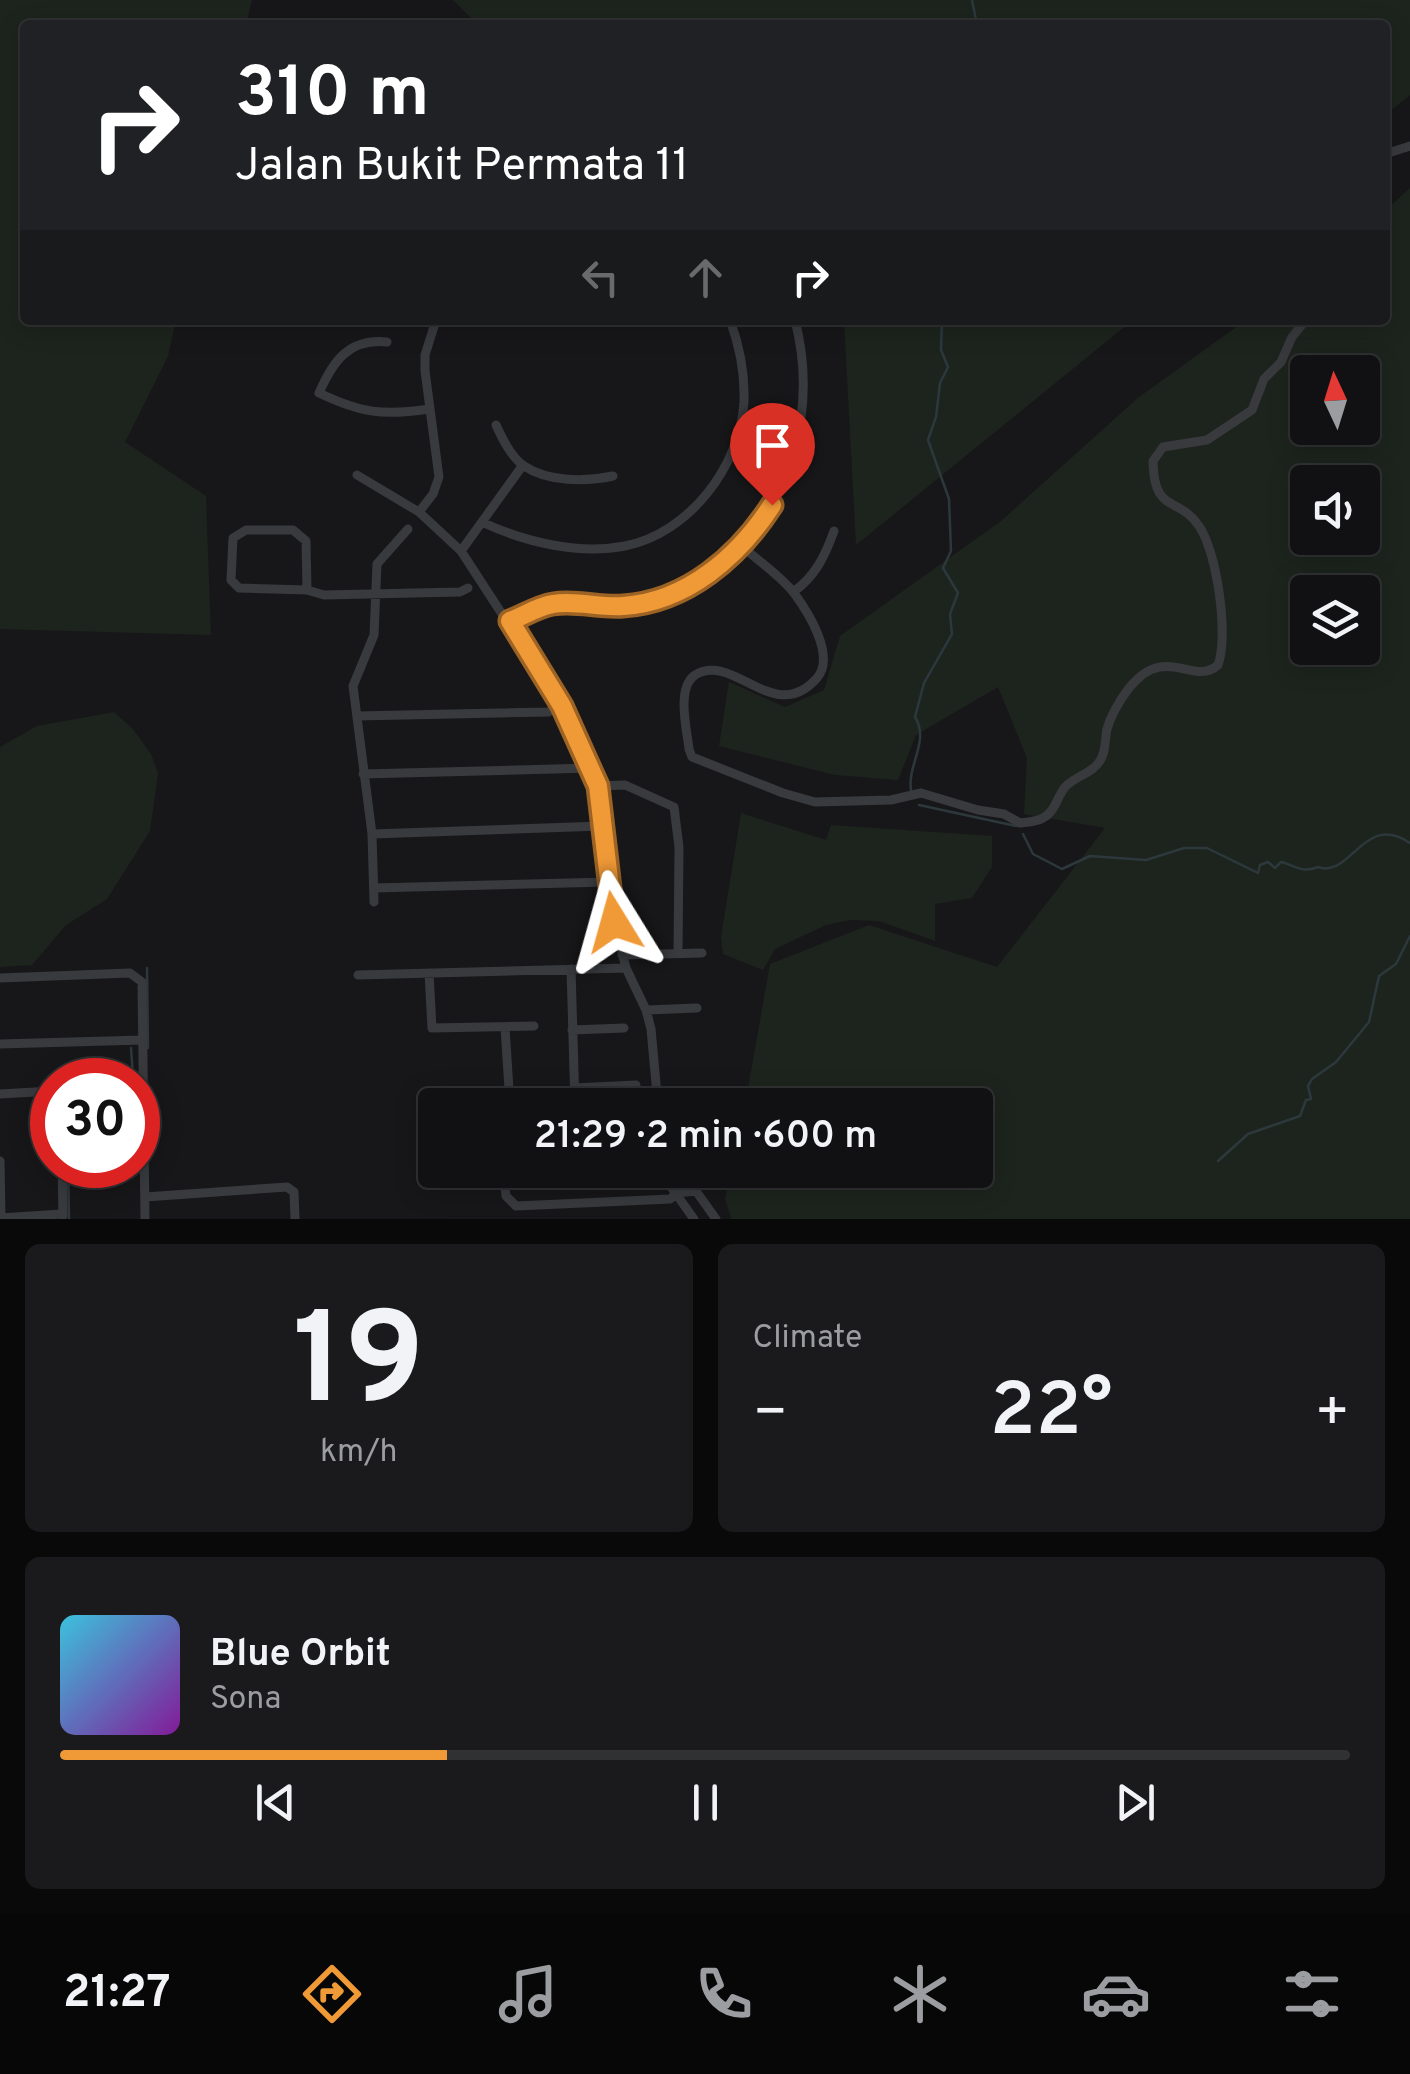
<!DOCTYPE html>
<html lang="en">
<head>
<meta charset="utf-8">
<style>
  body { margin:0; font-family:Overpass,sans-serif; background:#1a1a1c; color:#f1f3f6; height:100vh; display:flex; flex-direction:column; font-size:38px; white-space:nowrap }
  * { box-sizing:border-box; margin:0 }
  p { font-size:32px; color:#9c9da0 }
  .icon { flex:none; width:55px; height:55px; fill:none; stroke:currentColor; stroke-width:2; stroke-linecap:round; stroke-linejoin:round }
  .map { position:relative; height:1219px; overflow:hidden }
  .side { display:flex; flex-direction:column; gap:25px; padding:25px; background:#09090a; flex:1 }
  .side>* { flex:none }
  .banner { position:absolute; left:20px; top:20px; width:1370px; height:305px; border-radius:10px; box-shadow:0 5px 25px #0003,0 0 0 2px #303133; background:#202124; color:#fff; overflow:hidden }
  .needle { width:65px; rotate:356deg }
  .tools { position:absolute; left:1290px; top:355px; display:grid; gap:20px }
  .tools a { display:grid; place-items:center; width:90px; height:90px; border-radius:10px; background:#111113; box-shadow:0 5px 25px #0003,0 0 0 2px #303133; font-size:50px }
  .speed { position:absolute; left:30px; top:1058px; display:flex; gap:20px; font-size:50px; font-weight:700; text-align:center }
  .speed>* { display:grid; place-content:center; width:130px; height:130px; border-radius:50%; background:#111113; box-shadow:0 5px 25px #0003,0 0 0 2px #303133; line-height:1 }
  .speed .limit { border:15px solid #d22; background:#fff; color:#111 }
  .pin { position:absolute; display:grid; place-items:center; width:85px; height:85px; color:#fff; margin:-102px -42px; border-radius:50% 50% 50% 0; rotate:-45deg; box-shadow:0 0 10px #0007 }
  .pin .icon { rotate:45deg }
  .me { position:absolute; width:110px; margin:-55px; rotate:352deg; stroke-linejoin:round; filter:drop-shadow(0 0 8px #0008) }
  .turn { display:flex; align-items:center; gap:35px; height:210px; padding:0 50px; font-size:45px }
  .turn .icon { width:130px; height:130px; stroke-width:2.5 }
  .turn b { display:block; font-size:70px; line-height:85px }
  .lanes { display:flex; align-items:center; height:95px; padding:0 50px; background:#0003; justify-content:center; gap:50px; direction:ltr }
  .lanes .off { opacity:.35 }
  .big { font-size:75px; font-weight:600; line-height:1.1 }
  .side .widget { flex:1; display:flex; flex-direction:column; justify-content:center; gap:15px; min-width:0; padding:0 35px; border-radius:15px; background:#1a1a1c }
  .side .dial { align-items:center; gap:0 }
  .dial b { font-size:130px; line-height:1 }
  .song { display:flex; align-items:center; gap:30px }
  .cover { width:120px; height:120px; border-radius:15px; background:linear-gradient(135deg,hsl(190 70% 55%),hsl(290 70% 35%)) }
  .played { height:10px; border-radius:5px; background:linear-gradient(90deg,#f09937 30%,#303133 30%) }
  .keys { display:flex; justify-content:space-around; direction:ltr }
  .heat { display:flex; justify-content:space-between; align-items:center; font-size:55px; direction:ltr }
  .side .tiles { flex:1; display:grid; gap:25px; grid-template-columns:1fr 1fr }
  .widget:last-child { grid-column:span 2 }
  .trip { position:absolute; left:418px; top:1088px; width:575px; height:100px; border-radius:10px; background:#111113; box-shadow:0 5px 25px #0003,0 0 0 2px #303133; font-weight:600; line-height:100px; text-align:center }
  .tabs { display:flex; height:160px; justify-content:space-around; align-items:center; background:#070708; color:#9c9da0 }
  .tabs .icon { width:70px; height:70px }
  .tabs .active { color:#f09937 }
  .tabs b { font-size:45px; color:#f1f3f6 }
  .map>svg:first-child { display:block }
</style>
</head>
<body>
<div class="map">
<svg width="1410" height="1219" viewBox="0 0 1410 1219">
  <rect width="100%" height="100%" fill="#171719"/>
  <!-- green -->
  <path fill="#1d241d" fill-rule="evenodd" d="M0 0H252L246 25H25V320H176L168 356 125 442 206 496 211 635 0 629Z
    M453 0H1410V95L1385 115V25H478Z
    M1410 188V1219H731L725 1198 731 1170H975V1105H745L770 964 869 925 997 967 1105 828 1024 814 1027 758 998 687 916 735 898 780 835 775 719 746 729 682 785 707 824 690 840 636 1001 521 1139 397 1246 320H1385V211ZM1308 372H1362V428H1308ZM1308 482H1362V538H1308ZM1308 592H1362V648H1308Z
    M844 320H1133L856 545Z
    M114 712 133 729 151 754 158 773 150 831 107 899 66 925 32 965 0 967V747L37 726Z
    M741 813 826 840 831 825 992 836V867L972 898 935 904V941L879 921 850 920 826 925 775 949 763 970 723 954 721 937Z"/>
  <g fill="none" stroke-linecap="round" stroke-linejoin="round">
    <!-- stream -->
    <path stroke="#2d383d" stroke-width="2.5" d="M972 0 977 25
      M911 790C907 765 930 741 915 717L924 683 952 634 950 614 958 593 943 568 951 551 949 499 928 440 936 417 940 383 948 367 941 350 942 320
      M919 805 1016 826
      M1023 834 1033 854 1062 869 1090 856 1146 860 1184 848H1207L1258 873 1260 865 1268 862 1275 868 1281 862C1294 865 1303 874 1318 867 1351 879 1364 811 1410 843
      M147 968 148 1048
      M89 1080 133 1077 131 1048
      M1218 1161 1248 1134 1300 1116 1306 1100 1311 1099 1308 1086 1312 1079 1336 1062 1369 1022 1379 976 1396 964 1410 936
      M68 1165 69 1219"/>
    <!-- minor -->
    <path stroke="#383a3e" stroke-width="9" d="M1385 154 1410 146
      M387 342C349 338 333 361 319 393 361 413 383 416 429 409
      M496 425C502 438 511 457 524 466 548 482 586 482 613 476
      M357 475 419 512 461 551 562 706 598 786 614 921 626 968 646 1010 651 1029 658 1105
      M419 512 433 494 439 477 425 371V355L436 320
      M484 523C525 542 579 555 625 546 689 533 740 467 744 402 745 374 740 347 730 320
      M742 546C758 561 781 576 794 593 808 612 836 656 817 678 774 727 734 651 695 675 676 688 687 730 689 749L692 757 783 793 815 802 891 800 921 793 978 810 1004 814 1020 823C1028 822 1036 822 1043 818 1055 812 1057 797 1065 787 1075 776 1094 773 1101 759 1106 751 1105 738 1107 729 1111 715 1120 700 1129 688 1166 642 1193 687 1218 665 1229 636 1217 552 1199 526 1178 495 1154 515 1153 461L1163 447 1207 440 1252 410 1264 379 1281 362 1292 337 1306 320
      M461 551 523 465
      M307 590 306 541 293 530H246L233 538 231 580 239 588 307 590 324 595 460 592 468 588
      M793 592C815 577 825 556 834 531
      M510 621C523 616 538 607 552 604 584 598 617 610 651 602 676 596 698 582 717 566 792 508 818 410 795 320
      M357 716 548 712 562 706
      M363 774 591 768
      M598 786 625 785 674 807 679 847 678 953
      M372 834 602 826
      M374 888 608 882
      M374 902 372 834 353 686 374 635 377 564 408 529
      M622 955 702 953
      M571 969 575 1105
      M429 973 432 1028 534 1026
      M358 975 626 968
      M0 978 130 973 142 982 145 1219
      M646 1010 697 1008
      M505 1027 510 1105
      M572 1030 624 1028
      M0 1044 143 1040
      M574 1088 636 1085
      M0 1094 52 1091
      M0 1161 1 1218
      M62 1165 63 1216
      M503 1170 506 1196 516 1206 670 1199 677 1193 696 1191
      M659 1170 694 1219
      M681 1170 716 1219
      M145 1197 287 1187 294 1192 295 1219
      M0 1218 62 1214"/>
  </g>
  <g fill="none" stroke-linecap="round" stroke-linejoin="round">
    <defs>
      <path id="route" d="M614 922 598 786 562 706 510 621C523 616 539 606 553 604 576 600 600 608 623 606 687 602 739 556 772 505"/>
    </defs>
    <!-- route casing -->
    <use href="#route" stroke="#9c6324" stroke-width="25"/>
    <!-- route -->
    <use href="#route" stroke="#f09937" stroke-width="18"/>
  </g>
</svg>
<div class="tools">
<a><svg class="needle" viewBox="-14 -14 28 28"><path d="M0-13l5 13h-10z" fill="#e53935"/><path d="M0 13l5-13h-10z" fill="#9c9da0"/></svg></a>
<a><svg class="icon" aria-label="sound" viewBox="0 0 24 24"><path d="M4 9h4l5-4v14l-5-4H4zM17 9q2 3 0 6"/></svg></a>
<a><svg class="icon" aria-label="layers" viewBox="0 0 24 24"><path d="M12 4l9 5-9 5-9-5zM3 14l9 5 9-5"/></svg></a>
</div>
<div class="speed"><div class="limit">30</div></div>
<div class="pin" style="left:772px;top:505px;background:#d93025"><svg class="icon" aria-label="arrive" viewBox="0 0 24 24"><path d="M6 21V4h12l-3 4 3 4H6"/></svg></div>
<svg class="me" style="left:614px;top:922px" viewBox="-20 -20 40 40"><path d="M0-17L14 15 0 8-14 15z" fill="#f09937" stroke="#fff" stroke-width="4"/></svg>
<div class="trip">21:29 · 2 min · 600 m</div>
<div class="banner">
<div class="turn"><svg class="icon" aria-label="right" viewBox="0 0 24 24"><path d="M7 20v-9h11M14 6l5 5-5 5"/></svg><div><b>310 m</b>Jalan Bukit Permata 11</div></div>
<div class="lanes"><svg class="icon off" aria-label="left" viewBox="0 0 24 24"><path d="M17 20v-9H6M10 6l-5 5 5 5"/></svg><svg class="icon off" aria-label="ahead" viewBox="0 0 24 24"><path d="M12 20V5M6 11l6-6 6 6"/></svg><svg class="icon" aria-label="right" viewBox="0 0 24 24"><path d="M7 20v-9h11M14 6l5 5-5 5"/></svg></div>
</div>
</div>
<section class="side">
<div class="tiles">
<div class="widget dial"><b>19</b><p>km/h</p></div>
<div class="widget"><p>Climate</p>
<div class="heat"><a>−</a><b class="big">22°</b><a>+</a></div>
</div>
<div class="widget">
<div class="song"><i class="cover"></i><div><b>Blue Orbit</b><p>Sona</p></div></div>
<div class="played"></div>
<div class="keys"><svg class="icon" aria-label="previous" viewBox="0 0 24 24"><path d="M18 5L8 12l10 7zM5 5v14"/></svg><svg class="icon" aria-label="pause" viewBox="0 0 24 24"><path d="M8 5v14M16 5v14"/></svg><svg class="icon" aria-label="next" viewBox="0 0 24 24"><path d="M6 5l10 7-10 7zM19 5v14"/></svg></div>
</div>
</div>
</section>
<nav class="tabs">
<b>21:27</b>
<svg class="icon active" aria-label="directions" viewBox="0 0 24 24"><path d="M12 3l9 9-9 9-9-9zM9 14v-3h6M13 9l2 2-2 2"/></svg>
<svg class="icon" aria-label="music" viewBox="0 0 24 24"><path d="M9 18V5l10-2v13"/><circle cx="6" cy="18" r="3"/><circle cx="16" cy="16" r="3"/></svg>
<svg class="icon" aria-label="phone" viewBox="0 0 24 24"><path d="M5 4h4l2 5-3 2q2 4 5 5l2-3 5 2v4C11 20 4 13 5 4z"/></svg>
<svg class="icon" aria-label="climate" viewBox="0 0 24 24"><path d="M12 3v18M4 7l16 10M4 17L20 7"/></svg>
<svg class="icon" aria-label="car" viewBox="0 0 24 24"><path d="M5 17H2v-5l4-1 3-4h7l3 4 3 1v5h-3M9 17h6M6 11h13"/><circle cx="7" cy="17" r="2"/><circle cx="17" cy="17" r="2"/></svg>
<svg class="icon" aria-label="filters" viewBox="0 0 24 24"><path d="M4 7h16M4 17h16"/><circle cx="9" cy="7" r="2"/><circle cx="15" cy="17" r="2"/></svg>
</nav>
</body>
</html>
